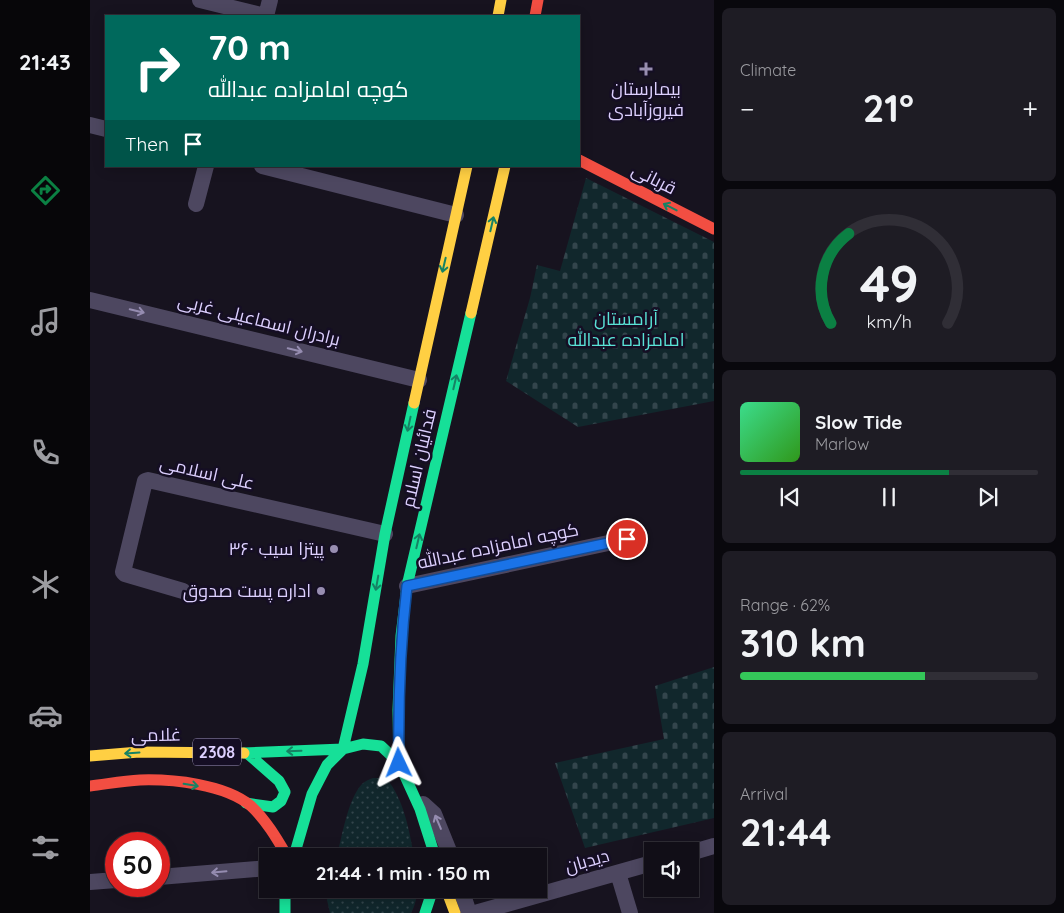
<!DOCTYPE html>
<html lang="en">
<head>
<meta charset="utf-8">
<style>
  body { margin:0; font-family:Quicksand,Cairo,sans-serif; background:#1e1c24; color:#f1f3f6; height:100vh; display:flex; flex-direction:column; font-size:19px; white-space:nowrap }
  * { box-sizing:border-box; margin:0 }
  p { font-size:16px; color:#9c9ca1 }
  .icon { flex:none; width:28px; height:28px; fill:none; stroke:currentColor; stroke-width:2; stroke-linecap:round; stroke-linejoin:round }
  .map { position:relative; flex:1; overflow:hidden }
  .drawer { display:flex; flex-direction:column; gap:8px; padding:8px; background:#09080d; width:350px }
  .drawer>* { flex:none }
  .banner { position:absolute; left:15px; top:15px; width:475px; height:152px; border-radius:0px; box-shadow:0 2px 12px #0003,0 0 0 1px #302e36; background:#00695c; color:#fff; overflow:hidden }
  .buttons { position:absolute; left:554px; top:842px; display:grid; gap:10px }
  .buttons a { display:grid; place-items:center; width:55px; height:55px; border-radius:0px; background:#110e17; box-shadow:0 2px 12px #0003,0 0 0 1px #302e36; font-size:25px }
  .speed { position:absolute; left:15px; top:832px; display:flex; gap:10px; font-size:25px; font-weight:700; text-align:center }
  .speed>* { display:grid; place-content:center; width:65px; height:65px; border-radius:50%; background:#110e17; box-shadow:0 2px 12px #0003,0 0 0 1px #302e36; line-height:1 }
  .speed .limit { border:8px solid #d22; background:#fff; color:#111 }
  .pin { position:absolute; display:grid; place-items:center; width:42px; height:42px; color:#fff; margin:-21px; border:2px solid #fff; border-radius:50%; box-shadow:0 1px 5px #0007 }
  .me { position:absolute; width:55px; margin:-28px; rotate:358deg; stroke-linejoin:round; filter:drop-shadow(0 0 4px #0008) }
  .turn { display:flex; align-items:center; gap:18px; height:105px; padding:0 20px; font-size:22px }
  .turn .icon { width:65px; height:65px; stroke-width:2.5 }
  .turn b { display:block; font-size:35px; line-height:42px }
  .then { display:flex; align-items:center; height:48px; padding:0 20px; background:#0003; gap:10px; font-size:19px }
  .big { font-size:38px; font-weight:800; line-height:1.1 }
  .drawer .widget { flex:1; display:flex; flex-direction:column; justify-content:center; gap:8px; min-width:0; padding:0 18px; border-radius:8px; background:#1e1c24 }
  .drawer .dial { align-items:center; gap:0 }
  .dial svg { height:130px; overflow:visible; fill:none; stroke:#302e36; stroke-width:7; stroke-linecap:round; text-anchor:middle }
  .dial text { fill:#f1f3f6; stroke:none }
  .song { display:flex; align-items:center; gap:15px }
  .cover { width:60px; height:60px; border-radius:8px; background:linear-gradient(135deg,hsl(150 70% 55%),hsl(110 70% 35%)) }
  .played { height:5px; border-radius:2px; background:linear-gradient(90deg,#0b8043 70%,#302e36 70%) }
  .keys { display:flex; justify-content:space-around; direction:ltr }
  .heat { display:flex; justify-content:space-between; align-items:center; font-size:28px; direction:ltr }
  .charge { height:8px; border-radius:4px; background:linear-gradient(90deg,#34c759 62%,#302e36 0) }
  .trip { position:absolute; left:169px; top:848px; width:288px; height:50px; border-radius:0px; background:#110e17; box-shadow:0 2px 12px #0003,0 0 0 1px #302e36; font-weight:800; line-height:50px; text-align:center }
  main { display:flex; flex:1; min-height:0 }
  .menu { display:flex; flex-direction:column; width:90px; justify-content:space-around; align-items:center; background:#070609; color:#9c9ca1 }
  .menu .icon { width:35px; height:35px }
  .menu .current { color:#0b8043 }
  .menu b { font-size:22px; color:#f1f3f6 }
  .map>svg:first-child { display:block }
</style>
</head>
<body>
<main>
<nav class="menu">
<b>21:43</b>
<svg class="icon current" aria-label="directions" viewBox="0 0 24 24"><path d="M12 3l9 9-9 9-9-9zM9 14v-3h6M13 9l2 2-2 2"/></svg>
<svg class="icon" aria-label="music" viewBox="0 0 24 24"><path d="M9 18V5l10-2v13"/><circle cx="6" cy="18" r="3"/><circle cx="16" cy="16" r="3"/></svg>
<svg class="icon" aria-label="phone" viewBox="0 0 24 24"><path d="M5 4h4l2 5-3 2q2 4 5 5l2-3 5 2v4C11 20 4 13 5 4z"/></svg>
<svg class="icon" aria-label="climate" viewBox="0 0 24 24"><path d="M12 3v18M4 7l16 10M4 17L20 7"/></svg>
<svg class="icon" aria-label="car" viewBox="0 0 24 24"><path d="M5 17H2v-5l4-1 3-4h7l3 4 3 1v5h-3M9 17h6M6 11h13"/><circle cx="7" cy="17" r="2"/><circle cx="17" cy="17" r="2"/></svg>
<svg class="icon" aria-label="filters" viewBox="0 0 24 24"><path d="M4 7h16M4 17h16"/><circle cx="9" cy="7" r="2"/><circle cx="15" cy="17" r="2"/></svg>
</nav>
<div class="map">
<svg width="624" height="913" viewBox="0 0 624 913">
  <defs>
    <pattern id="green-dots" width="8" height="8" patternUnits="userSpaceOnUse" patternTransform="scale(1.25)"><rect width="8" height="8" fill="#11272c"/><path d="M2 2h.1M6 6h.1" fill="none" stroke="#33454c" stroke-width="1.8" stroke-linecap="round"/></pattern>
    <pattern id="cemetery-stones" width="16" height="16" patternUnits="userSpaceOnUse" patternTransform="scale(1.25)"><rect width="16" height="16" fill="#11272c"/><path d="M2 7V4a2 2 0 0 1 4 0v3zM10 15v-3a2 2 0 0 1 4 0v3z" fill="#33454c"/></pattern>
  </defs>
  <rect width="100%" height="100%" fill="#17131f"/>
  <!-- green -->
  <path fill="url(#green-dots)" d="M283 778H296C314 799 319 830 324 856H247C252 836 258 799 272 784 275 781 280 779 283 778Z
    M240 889H327C327 897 325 906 321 913H240L237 900Z"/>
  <!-- cemetery -->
  <path fill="url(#cemetery-stones)" d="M496 178 624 242V401L488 427 416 381 440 298 447 265 470 271Z
    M624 667V818L495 848 465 763 574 739 565 686Z"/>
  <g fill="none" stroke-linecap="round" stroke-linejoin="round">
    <!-- street -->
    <path stroke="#4d4760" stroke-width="16" d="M110 0 175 16
      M176 16 180 0
      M0 125 16 129
      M172 166 366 215
      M106 204 116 166
      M0 300 329 380
      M317 586 537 539
      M93 591 35 574 33 572 55 481 58 480 295 534
      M333 804 344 814 361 856
      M600 853 624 846
      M528 873 540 913
      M69 877 178 868
      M0 882 26 880
      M371 889 379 913
      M385 913 562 863"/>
    <!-- fast -->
    <path stroke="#16e098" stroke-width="11" d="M253 749 273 664 295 534 324 403
      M154 753 253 749
      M309 763 308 710 311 636 317 586 381 313
      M156 803 183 807 191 801 195 792 189 781 157 753
      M204 856 222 794 237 765 253 749 273 744 291 746 309 763 330 809 345 856
      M195 889V913
      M335 913 343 889"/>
    <!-- slow -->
    <path stroke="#ffcf43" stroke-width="11" d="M408 16 411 0
      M381 313 415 166
      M324 403 377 166
      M0 756 49 752 154 753
      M356 889 365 913"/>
    <!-- jam -->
    <path stroke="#f24e42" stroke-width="11" d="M445 16 448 0
      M489 160 624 229
      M0 786C17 784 33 781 50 780 82 779 135 784 161 806 176 820 187 839 197 856"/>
  </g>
  <!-- one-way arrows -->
  <defs><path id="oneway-shaft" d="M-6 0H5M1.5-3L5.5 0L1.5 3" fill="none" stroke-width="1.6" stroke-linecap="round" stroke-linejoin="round" transform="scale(1.25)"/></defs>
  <g stroke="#168264">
    <use href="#oneway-shaft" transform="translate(580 207) rotate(-153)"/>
    <use href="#oneway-shaft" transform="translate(402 224) rotate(-77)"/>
    <use href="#oneway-shaft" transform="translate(354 265) rotate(103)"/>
    <use href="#oneway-shaft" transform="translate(365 382) rotate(-77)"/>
    <use href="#oneway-shaft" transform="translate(319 424) rotate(102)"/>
    <use href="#oneway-shaft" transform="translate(328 541) rotate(-77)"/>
    <use href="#oneway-shaft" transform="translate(287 583) rotate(100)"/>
    <use href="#oneway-shaft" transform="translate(204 751) rotate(178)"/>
    <use href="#oneway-shaft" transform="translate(42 753) rotate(176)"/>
    <use href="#oneway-shaft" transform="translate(101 785) rotate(9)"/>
  </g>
  <g stroke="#958cb0">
    <use href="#oneway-shaft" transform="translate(47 311) rotate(14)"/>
    <use href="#oneway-shaft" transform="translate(205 350) rotate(14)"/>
    <use href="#oneway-shaft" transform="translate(348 822) rotate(-113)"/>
    <use href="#oneway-shaft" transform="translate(129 872) rotate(175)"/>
  </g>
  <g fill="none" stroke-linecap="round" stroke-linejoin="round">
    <defs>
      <path id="route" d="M309 763C308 703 310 645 317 586L537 539"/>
    </defs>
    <!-- route casing -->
    <use href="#route" stroke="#114b97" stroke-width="12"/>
    <!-- route -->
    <use href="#route" stroke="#1a73e8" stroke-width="9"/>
  </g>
  <!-- markers -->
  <g fill="#988eb1" stroke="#150e24" stroke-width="2">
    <path d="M553.5 61.5h5v5h5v5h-5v5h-5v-5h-5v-5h5z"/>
    <circle cx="244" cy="549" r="5"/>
    <circle cx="231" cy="591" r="5"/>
  </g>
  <g text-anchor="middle" stroke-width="5" stroke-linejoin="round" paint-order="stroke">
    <!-- shield labels -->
    <rect fill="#150e24" stroke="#a196bd" stroke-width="1" x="103" y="738.5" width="48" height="27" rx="4"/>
    <g font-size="16" font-weight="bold" fill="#ddd0ff">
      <text x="127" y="758">2308</text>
    </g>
    <!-- poi labels -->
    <g font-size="18" fill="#ddd0ff" stroke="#150e24" text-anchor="end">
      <text x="556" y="95" text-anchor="middle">بیمارستان<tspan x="556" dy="21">فیروزآبادی</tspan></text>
      <text x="234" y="555">پیتزا سیب ۳۶۰</text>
      <text x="221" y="597">اداره پست صدوق</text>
    </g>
    <!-- street labels -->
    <g font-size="18" fill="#ddd0ff" stroke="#150e24">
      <text transform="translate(564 179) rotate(27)" y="6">قربانی</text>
      <text transform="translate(169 320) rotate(14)" y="6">برادران اسماعیلی غربی</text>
      <text transform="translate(329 458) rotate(-77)" y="6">فدائیان اسلام</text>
      <text transform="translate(117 473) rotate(13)" y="6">علی اسلامی</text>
      <text transform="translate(408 546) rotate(-12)" y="6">کوچه امامزاده عبدالله</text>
      <text transform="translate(66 735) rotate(-1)" y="6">غلامی</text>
      <text transform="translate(497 861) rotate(-16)" y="6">دیدبان</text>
    </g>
    <!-- park labels -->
    <g font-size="18" fill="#59e2d6" stroke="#150e24">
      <text x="536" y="325">آرامستان<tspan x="536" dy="21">امامزاده عبدالله</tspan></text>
    </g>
  </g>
</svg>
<div class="buttons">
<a><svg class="icon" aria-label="sound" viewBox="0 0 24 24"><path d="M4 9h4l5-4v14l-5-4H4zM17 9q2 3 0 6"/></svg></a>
</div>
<div class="speed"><div class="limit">50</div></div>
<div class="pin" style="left:537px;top:539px;background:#d93025"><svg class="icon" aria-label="arrive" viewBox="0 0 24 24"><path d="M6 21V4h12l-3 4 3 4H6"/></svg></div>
<svg class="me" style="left:309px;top:763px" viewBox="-20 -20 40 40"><path d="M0-17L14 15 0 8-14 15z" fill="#1a73e8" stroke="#fff" stroke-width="4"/></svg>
<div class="trip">21:44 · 1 min · 150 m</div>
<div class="banner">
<div class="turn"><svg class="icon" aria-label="right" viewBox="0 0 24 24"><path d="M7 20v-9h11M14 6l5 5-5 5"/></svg><div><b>70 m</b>کوچه امامزاده عبدالله</div></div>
<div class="then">Then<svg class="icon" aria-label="arrive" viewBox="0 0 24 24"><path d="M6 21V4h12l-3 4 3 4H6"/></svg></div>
</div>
</div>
<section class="drawer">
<div class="widget"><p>Climate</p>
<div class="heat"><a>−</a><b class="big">21°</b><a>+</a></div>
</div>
<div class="widget dial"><svg viewBox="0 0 100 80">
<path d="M14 69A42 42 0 1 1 86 69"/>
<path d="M14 69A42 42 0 0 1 25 14" stroke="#0b8043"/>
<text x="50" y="56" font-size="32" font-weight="700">49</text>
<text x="50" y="72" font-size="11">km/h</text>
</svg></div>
<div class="widget">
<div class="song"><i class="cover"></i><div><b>Slow Tide</b><p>Marlow</p></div></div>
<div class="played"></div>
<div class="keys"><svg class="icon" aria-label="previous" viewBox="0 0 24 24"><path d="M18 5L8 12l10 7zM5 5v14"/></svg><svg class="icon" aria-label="pause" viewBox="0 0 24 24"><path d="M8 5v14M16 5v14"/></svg><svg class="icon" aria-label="next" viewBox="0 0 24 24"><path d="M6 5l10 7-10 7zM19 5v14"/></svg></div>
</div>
<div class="widget"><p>Range · 62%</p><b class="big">310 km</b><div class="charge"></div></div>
<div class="widget"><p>Arrival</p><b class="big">21:44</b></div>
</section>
</main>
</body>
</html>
